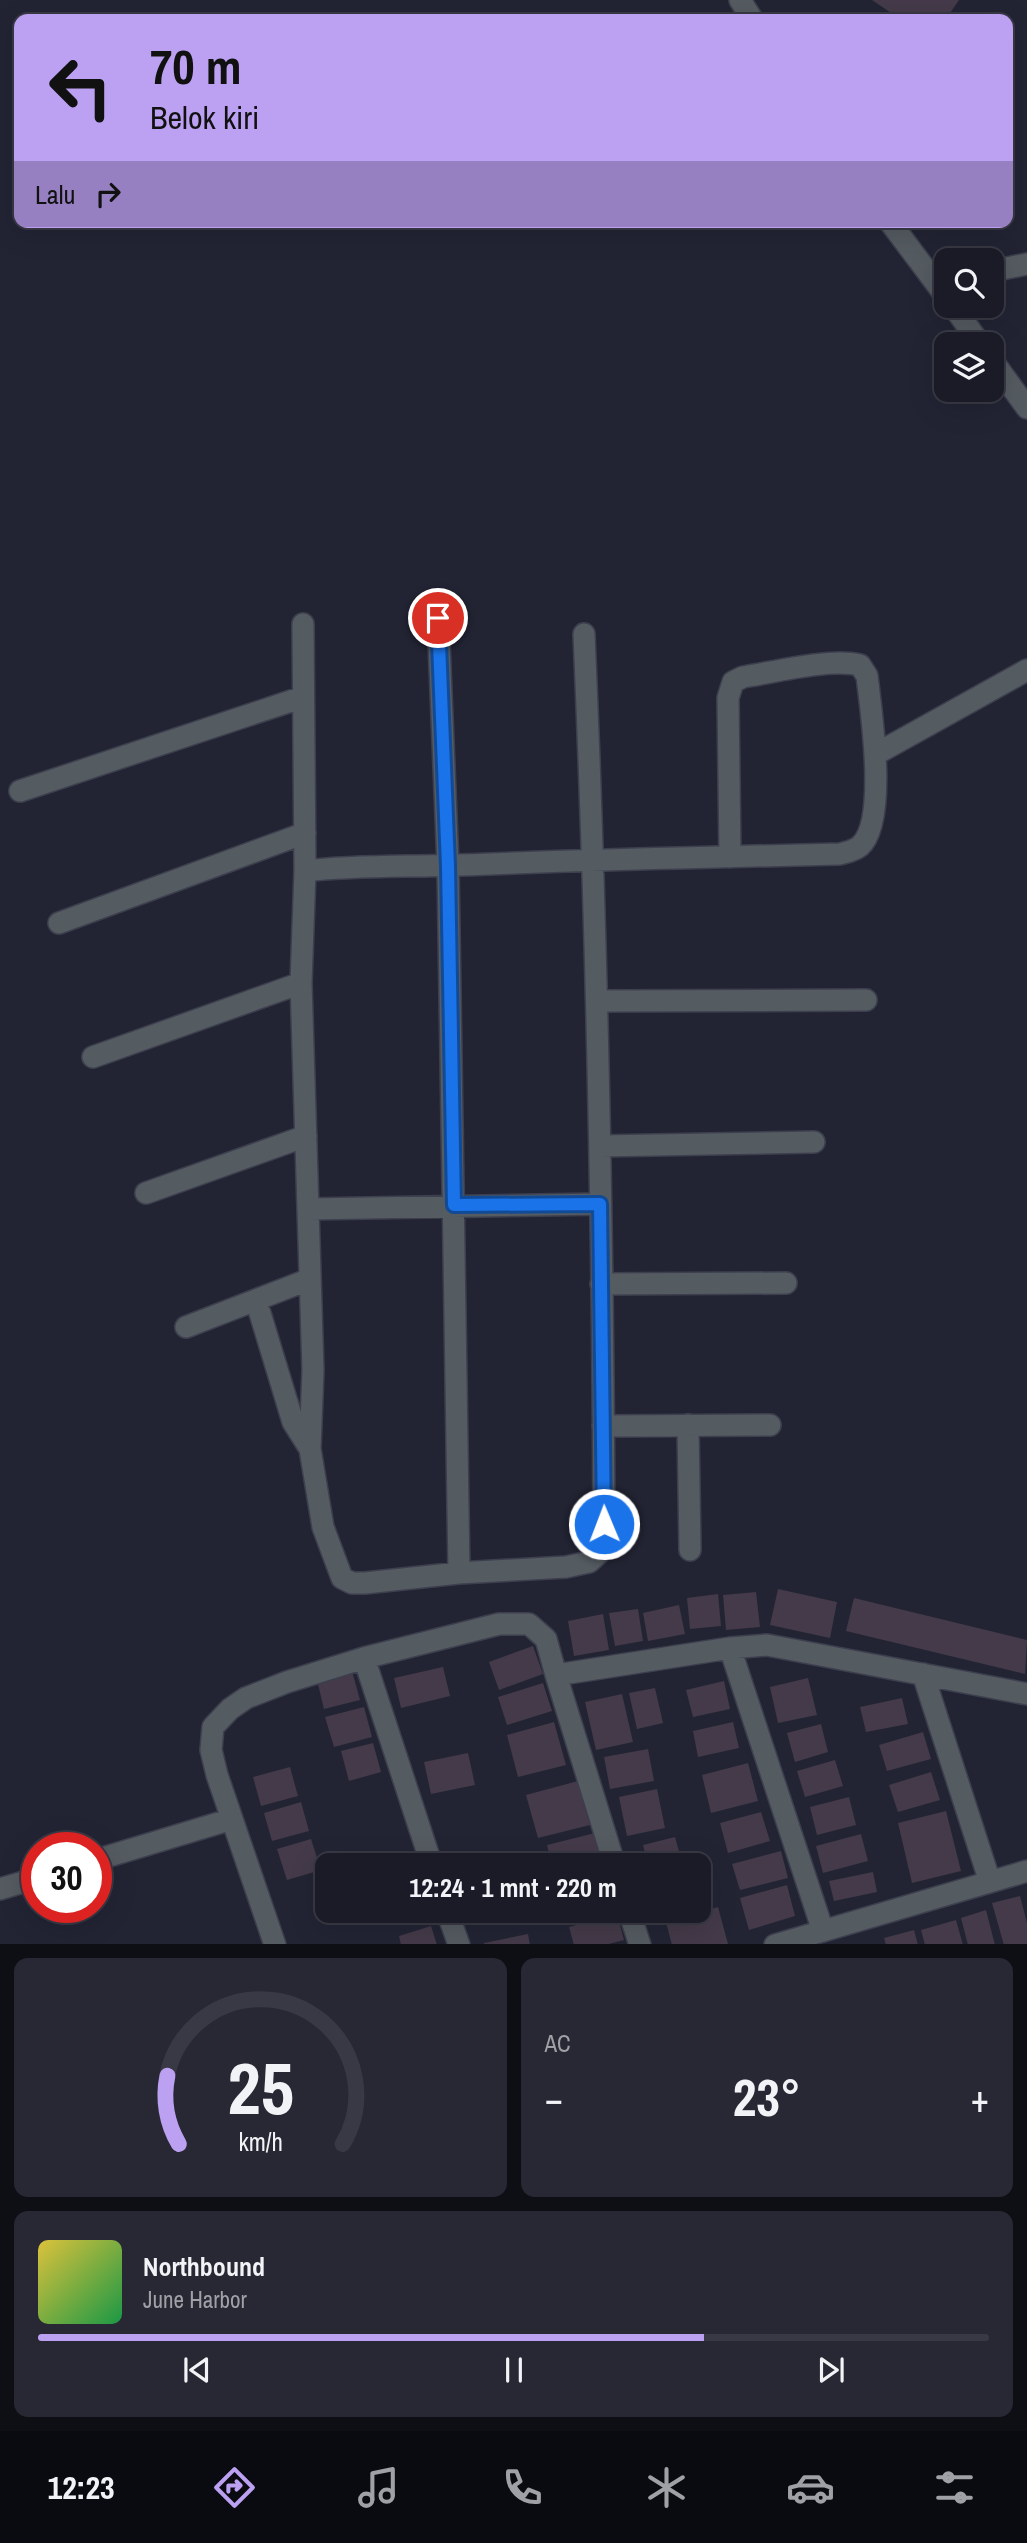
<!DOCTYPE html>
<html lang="id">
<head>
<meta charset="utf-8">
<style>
  body { margin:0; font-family:"Archivo Narrow",sans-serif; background:#272833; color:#f1f3f6; height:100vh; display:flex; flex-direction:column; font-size:26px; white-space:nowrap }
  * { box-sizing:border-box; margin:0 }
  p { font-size:23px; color:#9fa1a7 }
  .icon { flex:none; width:38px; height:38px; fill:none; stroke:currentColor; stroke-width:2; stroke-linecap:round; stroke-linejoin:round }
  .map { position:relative; height:1944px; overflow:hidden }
  .drawer { display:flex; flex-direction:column; gap:14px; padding:14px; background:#0e0f15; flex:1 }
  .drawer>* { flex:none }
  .hud { position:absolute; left:14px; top:14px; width:999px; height:214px; border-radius:14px; box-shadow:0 7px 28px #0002,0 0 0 2px #383944; background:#bca0f2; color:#111; overflow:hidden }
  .tools { position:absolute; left:934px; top:248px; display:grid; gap:14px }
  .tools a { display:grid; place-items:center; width:70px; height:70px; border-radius:14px; background:#1a1b27; box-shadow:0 7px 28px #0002,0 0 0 2px #383944; font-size:35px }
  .speed { position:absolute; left:21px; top:1832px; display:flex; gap:14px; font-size:35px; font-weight:700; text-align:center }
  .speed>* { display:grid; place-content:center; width:91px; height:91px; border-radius:50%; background:#1a1b27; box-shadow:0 7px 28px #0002,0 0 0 2px #383944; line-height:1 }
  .speed .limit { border:10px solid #d22; background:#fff; color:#111 }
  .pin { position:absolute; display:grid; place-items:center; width:60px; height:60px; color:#fff; margin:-30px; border:4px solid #fff; border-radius:50%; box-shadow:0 2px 7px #0007 }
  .me { position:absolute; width:77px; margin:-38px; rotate:359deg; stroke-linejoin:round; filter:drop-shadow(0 0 5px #0008) }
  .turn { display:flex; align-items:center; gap:24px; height:147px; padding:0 21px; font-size:32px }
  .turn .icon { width:91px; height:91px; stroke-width:2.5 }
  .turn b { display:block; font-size:49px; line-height:60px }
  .then { display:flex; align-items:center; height:66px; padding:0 21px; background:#0003; gap:14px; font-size:26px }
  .big { font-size:52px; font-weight:700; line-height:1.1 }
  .drawer .tile { flex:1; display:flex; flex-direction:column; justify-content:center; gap:10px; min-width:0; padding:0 24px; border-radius:14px; background:#272833 }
  .drawer .dial { align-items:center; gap:0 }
  .dial svg { height:182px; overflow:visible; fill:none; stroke:#383944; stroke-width:7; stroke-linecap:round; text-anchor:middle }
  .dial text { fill:#f1f3f6; stroke:none }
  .song { display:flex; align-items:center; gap:21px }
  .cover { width:84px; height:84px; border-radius:10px; background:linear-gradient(135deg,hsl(50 70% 55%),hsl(140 70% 35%)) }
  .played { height:7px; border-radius:4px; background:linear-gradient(90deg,#bca0f2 70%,#383944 70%) }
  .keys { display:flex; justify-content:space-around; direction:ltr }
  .heat { display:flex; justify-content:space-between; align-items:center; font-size:38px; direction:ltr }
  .drawer .tiles { flex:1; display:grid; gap:14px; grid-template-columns:1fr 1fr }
  .tile:last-child { grid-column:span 2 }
  .trip { position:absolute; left:315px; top:1853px; width:396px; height:70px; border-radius:14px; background:#1a1b27; box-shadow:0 7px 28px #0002,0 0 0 2px #383944; font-weight:700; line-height:70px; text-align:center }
  .dock { display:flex; height:112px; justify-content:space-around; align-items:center; background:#0a0b10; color:#9fa1a7 }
  .dock .icon { width:49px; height:49px }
  .dock .active { color:#bca0f2 }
  .dock b { font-size:32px; color:#f1f3f6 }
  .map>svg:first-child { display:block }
</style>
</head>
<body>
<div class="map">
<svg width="1027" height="1945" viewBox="0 0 1027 1945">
  <rect width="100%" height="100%" fill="#222434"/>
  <!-- building -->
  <path fill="#443a49" d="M872 0H959L946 19H900Z
    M778 1589 837 1602 830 1638 770 1625Z
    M756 1592 760 1627 726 1630 723 1595Z
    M718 1594 721 1626 690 1629 687 1598Z
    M854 1598 1027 1640 1025 1674 846 1631Z
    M679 1605 685 1634 648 1641 643 1613Z
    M638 1609 643 1641 615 1646 609 1613Z
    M603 1614 609 1650 574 1656 568 1621Z
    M533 1646 543 1674 499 1690 489 1662Z
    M443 1667 450 1696 401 1708 394 1678Z
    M352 1671 360 1700 324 1709 317 1680Z
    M808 1678 817 1715 778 1723 770 1687Z
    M724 1681 730 1709 693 1717 686 1690Z
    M543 1683 552 1711 507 1725 498 1697Z
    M655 1688 663 1723 637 1729 629 1693Z
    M622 1694 633 1742 596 1750 585 1702Z
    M902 1698 908 1724 866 1732 860 1707Z
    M364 1707 372 1737 334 1747 325 1717Z
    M554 1722 566 1765 518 1777 507 1735Z
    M733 1722 739 1748 698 1757 693 1731Z
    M821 1724 828 1752 795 1762 787 1733Z
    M923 1732 931 1759 887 1771 879 1745Z
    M373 1743 381 1772 349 1781 341 1751Z
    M648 1749 654 1781 610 1789 604 1757Z
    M468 1753 475 1785 431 1794 424 1762Z
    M835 1760 843 1786 805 1797 797 1771Z
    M748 1763 758 1801 711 1813 702 1775Z
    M290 1767 298 1796 261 1806 253 1777Z
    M931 1772 940 1800 898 1812 889 1785Z
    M578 1781 590 1825 538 1838 526 1795Z
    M657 1789 665 1828 627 1836 619 1797Z
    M849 1797 856 1825 817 1835 810 1807Z
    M301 1802 309 1831 272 1841 264 1813Z
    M946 1811 961 1871 912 1883 898 1823Z
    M761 1812 770 1841 728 1853 720 1823Z
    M595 1833 602 1859 571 1866H552L547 1845Z
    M861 1834 868 1861 823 1873 816 1846Z
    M675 1837 683 1866H648L643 1845Z
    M311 1839 321 1870 287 1880 277 1849Z
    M781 1851 788 1878 740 1890 732 1864Z
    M702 1869 710 1899 698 1903V1870Z
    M873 1872 877 1892 834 1901 829 1881Z
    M787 1885 795 1916 749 1930 740 1898Z
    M1020 1896 1027 1923V1945H1004L992 1903Z
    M718 1907 728 1944 672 1945 666 1922Z
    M986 1910 995 1945H968L961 1918Z
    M617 1914 624 1940 605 1945H574L569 1927Z
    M956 1920 963 1945H925L921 1930Z
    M431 1926 437 1945H401L399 1936Z
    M914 1930 918 1945H886L884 1938Z
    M528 1934 530 1945H484V1943Z"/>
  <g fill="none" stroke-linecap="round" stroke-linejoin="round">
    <defs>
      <path id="street" d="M740 0 752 19
        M890 222 947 298
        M992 271 1027 264
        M953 306 981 345
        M992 360 1027 408
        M438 618 448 866 459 1573
        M303 624 305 871
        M584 634C597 935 603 1236 604 1538L600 1552 589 1562 566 1567 459 1573 365 1583H352L342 1578 323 1527 310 1449 313 1370 301 983 305 871C356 865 408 867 460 865 586 860 713 857 840 854 847 852 854 851 860 846 888 821 871 711 867 676L860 665C829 658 775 672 743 677L733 682 728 698 730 857
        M876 754 1027 670
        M20 791 303 697
        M59 923 305 833
        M598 1001 866 1000
        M93 1057 301 983
        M600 1146 814 1142
        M146 1193 306 1136
        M309 1209 600 1204
        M601 1284 786 1283
        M256 1300 293 1422 310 1449
        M186 1327 310 1279
        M688 1425 690 1550
        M603 1426 770 1425
        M730 1648 823 1931
        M364 1658 432 1866
        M923 1674 990 1882
        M556 1675 730 1648 767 1645 1027 1694
        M96 1860 232 1819
        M0 1889 37 1878
        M447 1911 459 1945
        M629 1911 640 1945
        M275 1945 217 1775 211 1750 213 1727 230 1709 246 1698 287 1682 364 1658 499 1624H529L546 1639 556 1675 615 1866
        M775 1945 1027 1871"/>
    </defs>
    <!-- street casing -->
    <use href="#street" stroke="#3d3f4e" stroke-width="24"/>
    <!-- street -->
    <use href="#street" stroke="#545b61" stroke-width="21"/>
  </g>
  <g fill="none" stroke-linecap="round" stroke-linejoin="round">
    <defs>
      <path id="route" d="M438 618 448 866 454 1205 600 1204 604 1524"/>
    </defs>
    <!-- route casing -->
    <use href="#route" stroke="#114b97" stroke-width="18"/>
    <!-- route -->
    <use href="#route" stroke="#1a73e8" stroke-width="12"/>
  </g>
</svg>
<div class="tools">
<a><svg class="icon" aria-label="search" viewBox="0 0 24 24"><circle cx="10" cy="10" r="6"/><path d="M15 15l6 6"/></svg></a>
<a><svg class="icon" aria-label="layers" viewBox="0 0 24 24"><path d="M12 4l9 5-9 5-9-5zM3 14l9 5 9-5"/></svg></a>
</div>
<div class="speed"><div class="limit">30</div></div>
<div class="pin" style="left:438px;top:618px;background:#d93025"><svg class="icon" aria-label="arrive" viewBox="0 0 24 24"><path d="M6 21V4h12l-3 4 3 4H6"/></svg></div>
<svg class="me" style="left:604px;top:1524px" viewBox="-20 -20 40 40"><circle r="17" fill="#1a73e8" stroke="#fff" stroke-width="3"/><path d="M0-11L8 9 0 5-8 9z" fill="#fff"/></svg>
<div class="trip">12:24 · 1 mnt · 220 m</div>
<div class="hud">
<div class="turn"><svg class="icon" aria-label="left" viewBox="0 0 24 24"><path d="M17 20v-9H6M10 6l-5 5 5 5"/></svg><div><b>70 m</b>Belok kiri</div></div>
<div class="then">Lalu<svg class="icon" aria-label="right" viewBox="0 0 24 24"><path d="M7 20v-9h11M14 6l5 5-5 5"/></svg></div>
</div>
</div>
<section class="drawer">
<div class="tiles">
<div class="tile dial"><svg viewBox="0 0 100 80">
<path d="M14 69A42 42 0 1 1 86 69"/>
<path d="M14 69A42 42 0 0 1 9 39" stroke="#bca0f2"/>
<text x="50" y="56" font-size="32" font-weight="700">25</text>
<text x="50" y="72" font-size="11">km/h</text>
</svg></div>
<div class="tile"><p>AC</p>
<div class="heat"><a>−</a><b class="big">23°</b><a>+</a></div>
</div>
<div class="tile">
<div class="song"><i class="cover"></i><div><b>Northbound</b><p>June Harbor</p></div></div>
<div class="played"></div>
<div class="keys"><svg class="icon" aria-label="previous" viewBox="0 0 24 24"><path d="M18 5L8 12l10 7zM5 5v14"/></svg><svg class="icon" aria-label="pause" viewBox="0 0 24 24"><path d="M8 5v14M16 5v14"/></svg><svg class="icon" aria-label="next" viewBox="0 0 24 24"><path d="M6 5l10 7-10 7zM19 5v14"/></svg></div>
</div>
</div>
</section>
<nav class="dock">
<b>12:23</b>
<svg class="icon active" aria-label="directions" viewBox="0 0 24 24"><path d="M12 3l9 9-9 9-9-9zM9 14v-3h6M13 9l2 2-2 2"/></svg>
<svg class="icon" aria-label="music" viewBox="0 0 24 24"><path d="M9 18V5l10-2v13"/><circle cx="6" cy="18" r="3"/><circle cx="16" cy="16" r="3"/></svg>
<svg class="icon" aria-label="phone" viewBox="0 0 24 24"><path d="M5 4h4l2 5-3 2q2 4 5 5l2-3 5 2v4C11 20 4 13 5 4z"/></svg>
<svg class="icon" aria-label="climate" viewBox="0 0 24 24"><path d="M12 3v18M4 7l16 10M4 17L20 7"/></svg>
<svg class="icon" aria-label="car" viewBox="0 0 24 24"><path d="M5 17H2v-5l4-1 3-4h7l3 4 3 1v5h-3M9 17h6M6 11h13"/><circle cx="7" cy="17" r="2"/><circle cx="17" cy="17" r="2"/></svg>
<svg class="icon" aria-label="filters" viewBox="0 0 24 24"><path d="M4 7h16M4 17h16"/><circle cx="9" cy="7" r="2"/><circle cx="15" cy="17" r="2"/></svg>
</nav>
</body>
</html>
